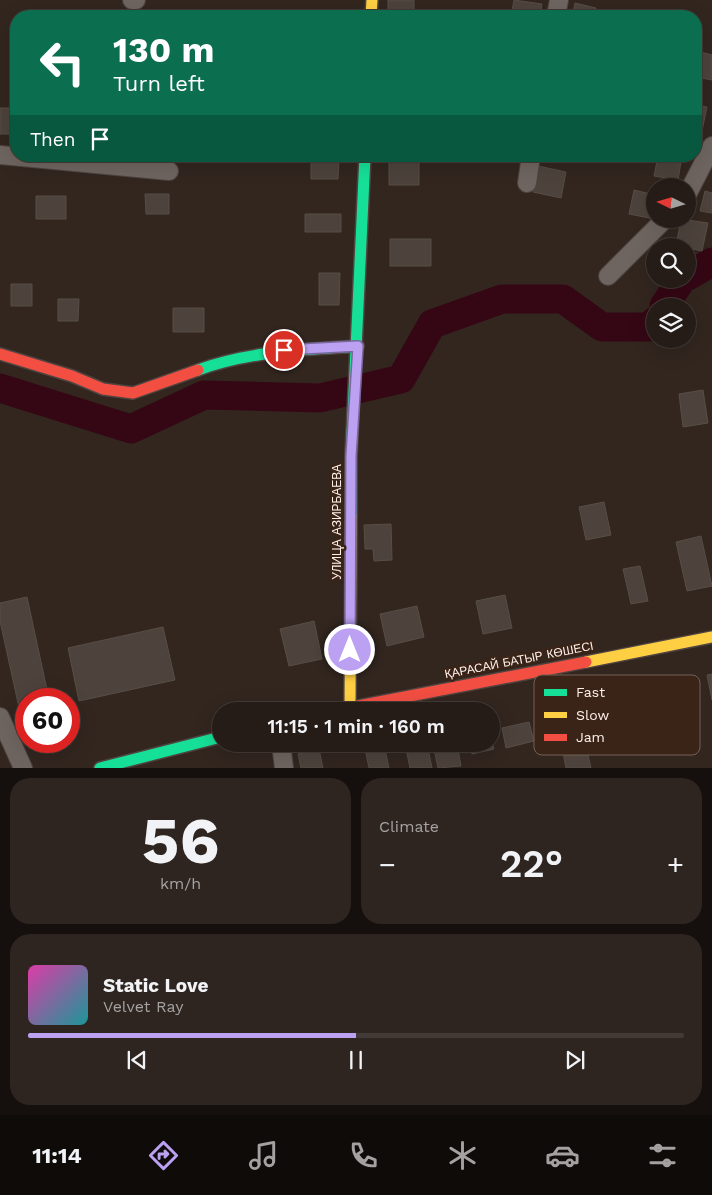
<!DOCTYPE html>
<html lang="en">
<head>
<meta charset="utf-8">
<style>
  body { margin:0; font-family:"Work Sans",sans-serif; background:#2e2520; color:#f1f3f6; height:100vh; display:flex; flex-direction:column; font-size:19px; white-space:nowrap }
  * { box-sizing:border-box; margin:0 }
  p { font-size:16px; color:#a4a1a1 }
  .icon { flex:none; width:28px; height:28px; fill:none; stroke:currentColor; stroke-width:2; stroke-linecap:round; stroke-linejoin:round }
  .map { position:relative; height:768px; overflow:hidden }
  .drawer { display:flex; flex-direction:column; gap:10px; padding:10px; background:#150f0d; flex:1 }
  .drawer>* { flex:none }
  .hud { position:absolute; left:10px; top:10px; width:692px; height:152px; border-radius:20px; box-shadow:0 5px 20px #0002,0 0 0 1px #423a36; background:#0b6e4f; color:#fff; overflow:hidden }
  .needle { width:32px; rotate:275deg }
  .tools { position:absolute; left:646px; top:178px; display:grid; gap:10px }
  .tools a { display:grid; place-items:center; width:50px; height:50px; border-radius:50%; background:#261c17; box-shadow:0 5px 20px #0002,0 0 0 1px #423a36; font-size:25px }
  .speed { position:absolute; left:15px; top:688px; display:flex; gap:10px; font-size:25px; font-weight:700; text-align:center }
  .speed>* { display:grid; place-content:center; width:65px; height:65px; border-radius:50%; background:#261c17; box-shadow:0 5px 20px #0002,0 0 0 1px #423a36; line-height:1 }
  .speed .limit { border:8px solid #d22; background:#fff; color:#111 }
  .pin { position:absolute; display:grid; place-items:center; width:42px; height:42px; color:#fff; margin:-21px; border:2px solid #fff; border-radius:50%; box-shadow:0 1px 5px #0007 }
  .me { position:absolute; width:55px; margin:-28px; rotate:0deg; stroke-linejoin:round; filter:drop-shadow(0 0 4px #0008) }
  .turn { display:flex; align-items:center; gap:18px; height:105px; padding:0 20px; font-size:22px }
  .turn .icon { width:65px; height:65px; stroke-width:2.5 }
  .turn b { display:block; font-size:35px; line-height:42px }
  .then { display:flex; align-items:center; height:48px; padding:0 20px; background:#0003; gap:10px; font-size:19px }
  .big { font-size:38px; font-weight:600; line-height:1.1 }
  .drawer .tile { flex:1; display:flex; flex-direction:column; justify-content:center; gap:8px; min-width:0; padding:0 18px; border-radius:20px; background:#2e2520 }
  .drawer .dial { align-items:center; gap:0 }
  .dial b { font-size:65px; line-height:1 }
  .song { display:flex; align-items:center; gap:15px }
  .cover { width:60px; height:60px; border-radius:8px; background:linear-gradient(135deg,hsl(320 70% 55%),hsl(180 70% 35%)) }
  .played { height:5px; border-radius:2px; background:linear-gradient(90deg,#bca0f2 50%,#423a36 50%) }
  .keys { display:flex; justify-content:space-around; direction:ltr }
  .heat { display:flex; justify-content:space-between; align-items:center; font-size:28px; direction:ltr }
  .drawer .tiles { flex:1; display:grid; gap:10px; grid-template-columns:1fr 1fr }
  .tile:last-child { grid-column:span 2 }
  .trip { position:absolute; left:212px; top:702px; width:288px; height:50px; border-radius:25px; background:#261c17; box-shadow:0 5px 20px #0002,0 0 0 1px #423a36; font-weight:600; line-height:50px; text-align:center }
  .dock { display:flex; height:80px; justify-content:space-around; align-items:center; background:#0f0b09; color:#a4a1a1 }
  .dock .icon { width:35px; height:35px }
  .dock .current { color:#bca0f2 }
  .dock b { font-size:22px; color:#f1f3f6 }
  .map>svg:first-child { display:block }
</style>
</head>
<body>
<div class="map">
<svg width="712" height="768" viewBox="0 0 712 768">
  <rect width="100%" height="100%" fill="#32261f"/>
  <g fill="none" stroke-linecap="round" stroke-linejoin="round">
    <!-- river -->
    <path stroke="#350715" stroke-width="29" d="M688 276 712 262
      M664 306 682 279
      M0 388 131 429 204 395 320 398 401 379 432 324 502 299H563L602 327H652L655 321"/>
  </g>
  <!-- building -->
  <path fill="#4d433c" stroke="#574e46" d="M388 0H414V16H388Z
    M514 0 542 4 540 16H511Z
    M575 3 596 8 594 16H572Z
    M701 52 712 55V80L696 77Z
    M696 105 707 107 701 136 696 135Z
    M0 108H16V134H0Z
    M181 156H214V159H181Z
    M658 156H682L678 180 654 176Z
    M389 157H419V185H389Z
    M311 159H339L338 179H311Z
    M538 166 566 172 561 198 533 192Z
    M634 190 655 195 654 219 629 214Z
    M705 191 712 193V213L700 211Z
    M145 194H169V214H146Z
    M36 196H66V219H36Z
    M305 214H341V232H305Z
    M681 219 708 223 702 251 688 248V246H676Z
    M390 239H431V266H390Z
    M319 273H340L339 305H319Z
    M11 284H32V306H11Z
    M58 299H79L78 321H58Z
    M173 308H204V332H173Z
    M703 390 708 423 683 427 679 394Z
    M604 502 611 535 586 540 579 507Z
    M391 524 392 560 374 561 373 549H365L364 525Z
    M701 536 712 586 687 591 676 542Z
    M640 566 648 601 631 604 623 569Z
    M505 595 512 628 483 634 476 601Z
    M27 597 49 699H26L25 735 0 621V603Z
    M417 606 424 637 387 646 380 614Z
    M314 621 322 659 289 666 280 629Z
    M163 627 175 680 79 701 68 648Z
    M712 674V700L707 675Z
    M529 722 534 741 506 748 502 728Z
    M491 739 494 749 472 754 470 744H491Z
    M585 742 591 768H566L562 747Z
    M405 744H427L432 768H410Z
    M433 744H457L461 766 438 768Z
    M319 749 323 768H301L298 754Z
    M385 749 389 768H369L366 753Z"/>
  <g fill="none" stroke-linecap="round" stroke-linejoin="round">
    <defs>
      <path id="street" d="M132 0H136
        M556 16 559 0
        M0 155 169 171
        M527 183 531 156
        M688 193 712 146
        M608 276 665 219
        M0 717 23 768
        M281 744 284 768"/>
      <path id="fast" d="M198 370C250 351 303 350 358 346
        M351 516V456L365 156
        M100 768 221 737"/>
      <path id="slow" d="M371 16 372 0
        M586 662 712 637
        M350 708 351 516"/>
      <path id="jam" d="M0 354 72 376 103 389 133 393 198 370
        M332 711 586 662"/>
    </defs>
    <!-- street casing -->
    <use href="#street" stroke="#4f4440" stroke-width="20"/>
    <!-- fast casing -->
    <use href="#fast" stroke="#4f4440" stroke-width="14"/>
    <!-- slow casing -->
    <use href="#slow" stroke="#4f4440" stroke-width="14"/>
    <!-- jam casing -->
    <use href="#jam" stroke="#4f4440" stroke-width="14"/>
    <!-- street -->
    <use href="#street" stroke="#6f6560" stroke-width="18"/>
    <!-- fast -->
    <use href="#fast" stroke="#16e098" stroke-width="11"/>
    <!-- slow -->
    <use href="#slow" stroke="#ffcf43" stroke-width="11"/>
    <!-- jam -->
    <use href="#jam" stroke="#f24e42" stroke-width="11"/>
  </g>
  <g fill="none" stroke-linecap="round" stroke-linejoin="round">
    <defs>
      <path id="route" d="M284 350 358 346 351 456 350 650"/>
    </defs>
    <!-- route casing -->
    <use href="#route" stroke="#7a689d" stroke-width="12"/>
    <!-- route -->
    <use href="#route" stroke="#bca0f2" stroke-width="9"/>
  </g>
  <g text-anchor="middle" stroke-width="5" stroke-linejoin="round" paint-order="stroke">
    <!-- street labels -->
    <g font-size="12" fill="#fdf1ea" stroke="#3a2317">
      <text transform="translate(337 522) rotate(-90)" y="4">УЛИЦА АЗИРБАЕВА</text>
      <text transform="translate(519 660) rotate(-11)" y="4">ҚАРАСАЙ БАТЫР КӨШЕСІ</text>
    </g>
  </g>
  <!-- legend -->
  <rect x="534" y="675" width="166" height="80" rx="8" fill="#3a2317" stroke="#746156" stroke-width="1"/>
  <rect x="544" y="689" width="23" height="7" fill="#16e098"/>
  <rect x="544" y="712" width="23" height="6" fill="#ffcf43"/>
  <rect x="544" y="734" width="23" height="7" fill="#f24e42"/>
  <g font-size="14" fill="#fdf1ea">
    <text x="576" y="697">Fast</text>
    <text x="576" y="720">Slow</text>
    <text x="576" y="742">Jam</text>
  </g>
</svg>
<div class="tools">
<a><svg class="needle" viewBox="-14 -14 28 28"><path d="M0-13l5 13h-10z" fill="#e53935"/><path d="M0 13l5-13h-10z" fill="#a4a1a1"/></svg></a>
<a><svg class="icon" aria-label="search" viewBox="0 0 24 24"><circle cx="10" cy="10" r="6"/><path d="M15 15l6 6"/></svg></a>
<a><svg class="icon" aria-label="layers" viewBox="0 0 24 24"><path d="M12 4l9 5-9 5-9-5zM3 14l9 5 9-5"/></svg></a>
</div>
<div class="speed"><div class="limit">60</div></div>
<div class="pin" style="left:284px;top:350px;background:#d93025"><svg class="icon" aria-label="arrive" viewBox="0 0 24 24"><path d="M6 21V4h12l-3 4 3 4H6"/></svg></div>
<svg class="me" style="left:350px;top:650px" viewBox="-20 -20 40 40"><circle r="17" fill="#bca0f2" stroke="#fff" stroke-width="3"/><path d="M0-11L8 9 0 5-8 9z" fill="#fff"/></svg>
<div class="trip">11:15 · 1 min · 160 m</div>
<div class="hud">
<div class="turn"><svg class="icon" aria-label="left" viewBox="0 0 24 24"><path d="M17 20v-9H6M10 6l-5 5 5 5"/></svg><div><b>130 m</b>Turn left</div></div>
<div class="then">Then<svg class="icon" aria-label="arrive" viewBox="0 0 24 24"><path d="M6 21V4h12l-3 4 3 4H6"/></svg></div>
</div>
</div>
<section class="drawer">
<div class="tiles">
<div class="tile dial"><b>56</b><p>km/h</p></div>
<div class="tile"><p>Climate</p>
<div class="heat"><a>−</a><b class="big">22°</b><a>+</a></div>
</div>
<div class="tile">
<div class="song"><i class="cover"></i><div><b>Static Love</b><p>Velvet Ray</p></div></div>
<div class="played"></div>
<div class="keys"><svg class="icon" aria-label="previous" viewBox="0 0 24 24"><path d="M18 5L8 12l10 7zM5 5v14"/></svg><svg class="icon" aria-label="pause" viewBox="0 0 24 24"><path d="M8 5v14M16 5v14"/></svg><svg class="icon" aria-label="next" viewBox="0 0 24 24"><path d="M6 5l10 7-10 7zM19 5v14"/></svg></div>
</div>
</div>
</section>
<nav class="dock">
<b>11:14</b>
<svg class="icon current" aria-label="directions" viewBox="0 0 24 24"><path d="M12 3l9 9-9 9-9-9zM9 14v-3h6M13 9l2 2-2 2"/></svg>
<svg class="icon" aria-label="music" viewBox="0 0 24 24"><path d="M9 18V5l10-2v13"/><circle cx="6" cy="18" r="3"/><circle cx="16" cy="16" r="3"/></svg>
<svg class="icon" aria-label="phone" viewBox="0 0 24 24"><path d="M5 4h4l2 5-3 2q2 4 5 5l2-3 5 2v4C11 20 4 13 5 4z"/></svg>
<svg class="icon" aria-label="climate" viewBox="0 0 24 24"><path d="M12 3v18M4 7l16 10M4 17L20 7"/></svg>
<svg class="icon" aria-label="car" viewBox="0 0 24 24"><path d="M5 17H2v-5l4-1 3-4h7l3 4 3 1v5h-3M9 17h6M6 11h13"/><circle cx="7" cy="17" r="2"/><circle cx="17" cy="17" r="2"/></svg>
<svg class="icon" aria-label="filters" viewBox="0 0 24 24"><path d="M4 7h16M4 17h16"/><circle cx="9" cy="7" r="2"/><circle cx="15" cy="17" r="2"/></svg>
</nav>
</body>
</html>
